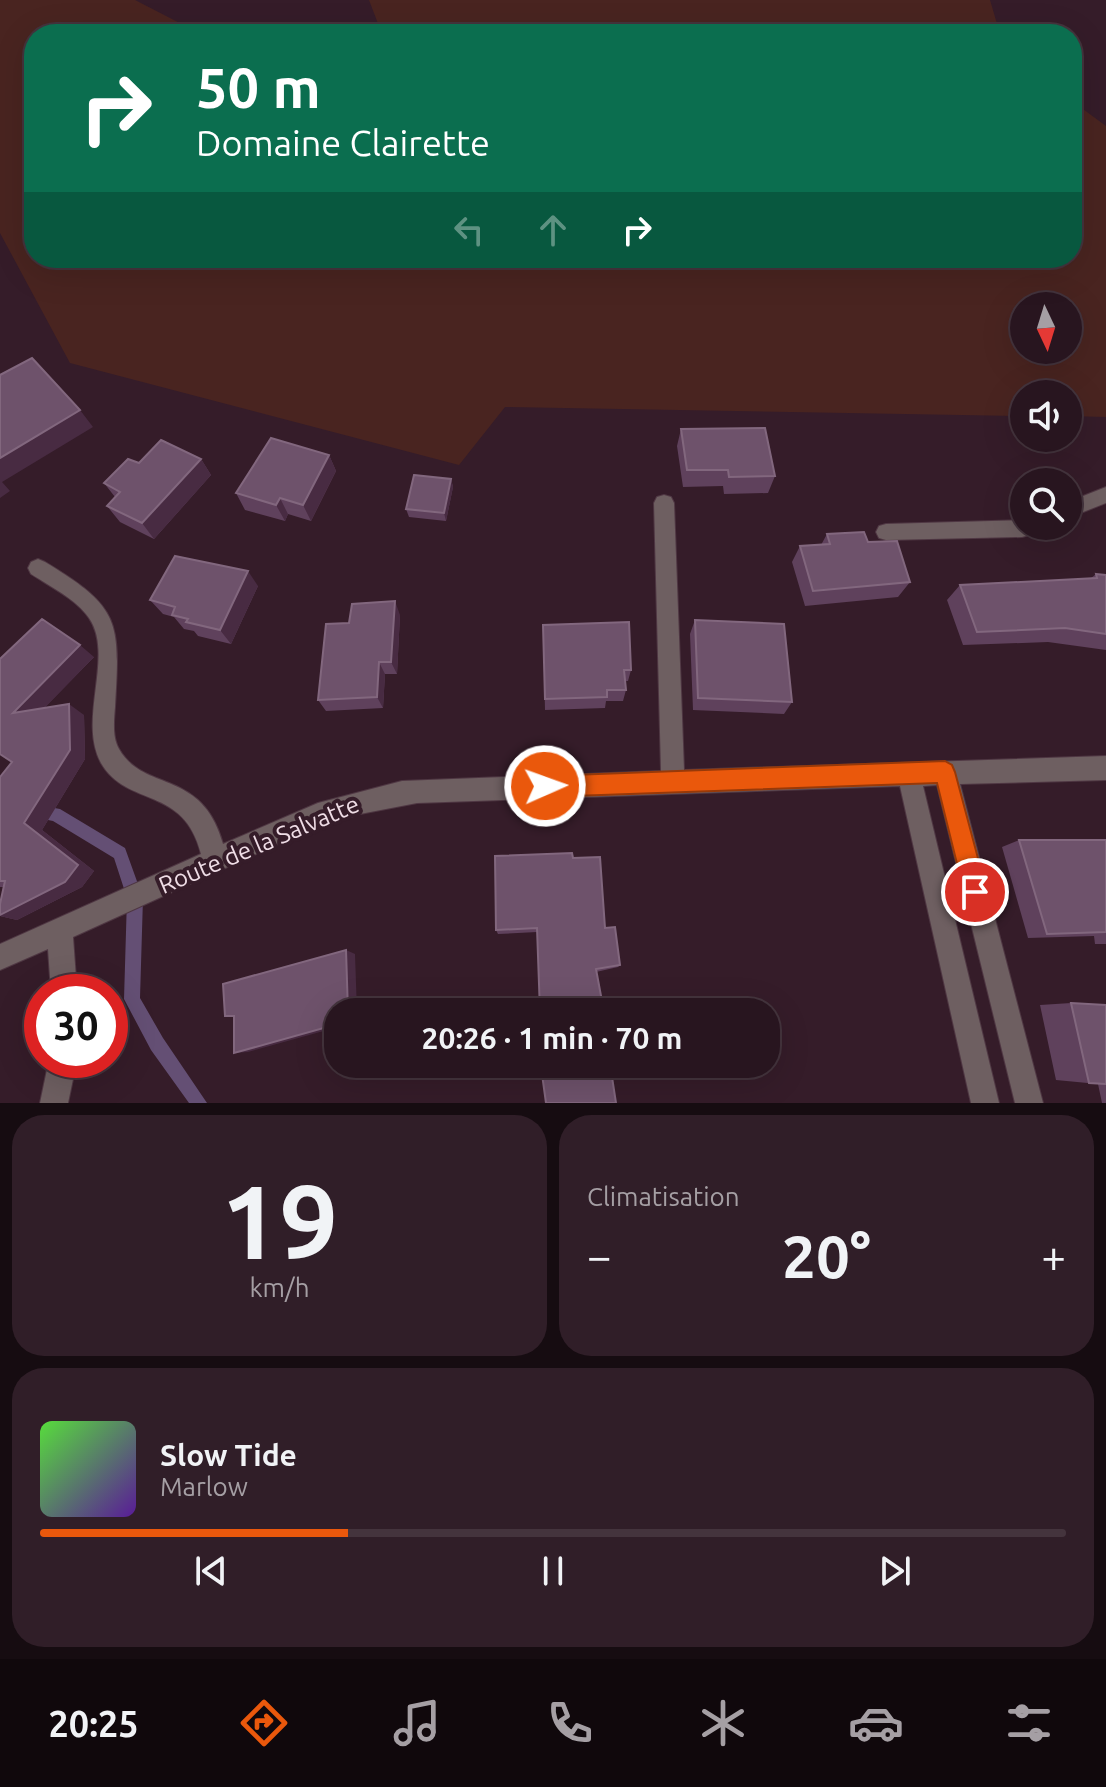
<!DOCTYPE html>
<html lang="fr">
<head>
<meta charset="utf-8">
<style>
  body { margin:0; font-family:Ubuntu,sans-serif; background:#301e28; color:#f1f3f6; height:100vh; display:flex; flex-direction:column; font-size:30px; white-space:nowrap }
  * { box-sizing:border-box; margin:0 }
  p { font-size:26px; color:#a59fa4 }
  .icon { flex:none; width:44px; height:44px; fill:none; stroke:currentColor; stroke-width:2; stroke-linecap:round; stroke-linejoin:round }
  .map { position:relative; height:1103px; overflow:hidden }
  .side { display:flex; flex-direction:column; gap:12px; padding:12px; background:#160c11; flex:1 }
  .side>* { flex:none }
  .hud { position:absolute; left:24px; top:24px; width:1058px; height:244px; border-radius:32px; box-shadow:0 8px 32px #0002,0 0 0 2px #44343d; background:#0b6e4f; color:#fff; overflow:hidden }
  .needle { width:52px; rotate:176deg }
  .tools { position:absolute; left:1010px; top:292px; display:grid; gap:16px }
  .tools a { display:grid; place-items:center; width:72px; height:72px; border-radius:50%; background:#28151f; box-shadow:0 8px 32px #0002,0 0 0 2px #44343d; font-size:40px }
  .speed { position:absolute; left:24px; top:974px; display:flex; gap:16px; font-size:40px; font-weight:700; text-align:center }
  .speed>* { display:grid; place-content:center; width:104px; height:104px; border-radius:50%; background:#28151f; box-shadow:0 8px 32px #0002,0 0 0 2px #44343d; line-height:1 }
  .speed .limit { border:12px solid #d22; background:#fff; color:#111 }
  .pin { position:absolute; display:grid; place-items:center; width:68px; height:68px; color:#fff; margin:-34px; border:4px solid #fff; border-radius:50%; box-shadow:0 2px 8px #0007 }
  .me { position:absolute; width:88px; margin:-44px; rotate:88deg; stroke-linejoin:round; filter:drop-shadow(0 0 6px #0008) }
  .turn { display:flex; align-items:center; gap:28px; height:168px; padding:0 40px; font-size:36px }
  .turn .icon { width:104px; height:104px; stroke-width:2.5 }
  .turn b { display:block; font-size:56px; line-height:68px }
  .lanes { display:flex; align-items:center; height:76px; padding:0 40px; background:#0003; justify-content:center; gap:40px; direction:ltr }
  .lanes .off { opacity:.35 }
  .big { font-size:60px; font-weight:600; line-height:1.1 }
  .side .tile { flex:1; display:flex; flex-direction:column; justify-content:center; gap:12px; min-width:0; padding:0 28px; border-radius:32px; background:#301e28 }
  .side .dial { align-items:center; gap:0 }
  .dial b { font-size:104px; line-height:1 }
  .song { display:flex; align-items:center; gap:24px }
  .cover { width:96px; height:96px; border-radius:12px; background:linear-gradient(135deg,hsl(110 70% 55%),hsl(270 70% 35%)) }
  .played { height:8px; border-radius:4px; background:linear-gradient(90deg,#ea580c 30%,#44343d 30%) }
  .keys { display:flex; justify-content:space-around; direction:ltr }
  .heat { display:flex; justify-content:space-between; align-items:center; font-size:44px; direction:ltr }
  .side .tiles { flex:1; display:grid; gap:12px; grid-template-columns:1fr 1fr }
  .tile:last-child { grid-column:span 2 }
  .trip { position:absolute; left:324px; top:998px; width:456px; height:80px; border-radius:32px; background:#28151f; box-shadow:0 8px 32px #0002,0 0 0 2px #44343d; font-weight:600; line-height:80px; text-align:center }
  .tabs { display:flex; height:128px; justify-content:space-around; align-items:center; background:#10080c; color:#a59fa4 }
  .tabs .icon { width:56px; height:56px }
  .tabs .on { color:#ea580c }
  .tabs b { font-size:36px; color:#f1f3f6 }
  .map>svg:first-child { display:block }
</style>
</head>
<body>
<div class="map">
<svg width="1106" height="1103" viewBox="0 0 1106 1103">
  <rect width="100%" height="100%" fill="#351c29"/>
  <!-- green -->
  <path fill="#492420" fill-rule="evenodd" d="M0 0H135L201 34H34V258H1072V101L1106 126V417L1068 416V394H1024V416L505 407 459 465 70 363 0 233ZM1024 306H1068V350H1024Z
    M369 0H990L1000 34H382Z"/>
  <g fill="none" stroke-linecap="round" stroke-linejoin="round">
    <!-- stream -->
    <path fill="#644f74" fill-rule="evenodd" d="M38 805 60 809 125 848 143 898 140 998 163 1038 207 1103H189L151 1050 124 999 127 898 114 858 53 821 33 817 31 812 33 807Z"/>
    <defs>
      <path id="minor" d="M1106 487V503L1068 518V502Z
        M664 495 671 497 674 503 684 770 1106 756V780L960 784 1043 1103H1015L937 785 923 786 999 1103H971L900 786 417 803 360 814 309 830 73 937 77 992H51L48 949 0 970V944L201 854C184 785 127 808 101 763 77 719 115 656 89 618 76 599 51 587 31 574L28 568 31 562 38 559 45 562C121 608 120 621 115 707 114 720 112 737 119 749 144 793 202 768 223 844L318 803 402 781 661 771 654 503 657 497Z
        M1024 520V526H1043L1040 532 1022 537 886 540 879 538 876 532 879 526 886 524Z
        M49 1060H77L68 1103H40Z"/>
    </defs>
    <!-- minor casing -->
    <use href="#minor" stroke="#4f3743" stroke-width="2"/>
    <!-- minor -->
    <use href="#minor" fill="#6e5f61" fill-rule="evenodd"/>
  </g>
  <!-- wall -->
  <path fill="#5f415c" d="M681 429 775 476 768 493 724 494 723 486 683 487 677 446Z
    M329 455 336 471 311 521 288 514 285 521 245 510 236 493Z
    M201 459 211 475 154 539 120 522 107 506 115 497 104 483 139 463Z
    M451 479 453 487 446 521 409 517 406 509Z
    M827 534 868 542 910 582 898 597 805 606 792 562 800 546 821 545Z
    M1096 574H1106V650L1048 642 963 645 947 600 960 585 1090 579Z
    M258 586 231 644 198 636 194 631 184 629 174 617 163 614 150 600Z
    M400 615 397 674H385L383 708 326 711 318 700Z
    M695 620 792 702 784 714 693 710 690 634Z
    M543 625 631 670 628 681H625L626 690 623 701H606L605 708 545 710Z
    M94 657 44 708 84 715 85 759 42 830 94 871 82 887 17 920 0 916V904L4 887H0V777L12 762 0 659Z
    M1019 840H1106V944H1095L1094 936 1028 938 1002 847Z
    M573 858 605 928 620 965 618 967 596 972 537 932 498 934 496 930Z
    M1071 1003 1106 1005V1103H1102L1098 1084 1056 1080 1040 1005Z"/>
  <!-- shaded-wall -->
  <path fill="#482b42" d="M80 410 93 427 2 482 10 491 0 498V458Z
    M329 455 336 471 311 521 303 505Z
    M201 459 211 475 154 539 142 523Z
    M451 479 453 487 446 521 444 513Z
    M280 498 288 514 285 521 276 505Z
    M248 571 258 586 231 644 220 630Z
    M395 601 400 615 397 674 391 662Z
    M80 645 94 657 30 723 13 713Z
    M379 662 385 674 383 708 377 697Z
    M69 704 84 715 85 759 42 830 94 871 82 887 17 920 0 916 24 823Z
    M346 950 355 954 357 1012H348Z
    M338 1024V1027L248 1052 234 1053Z"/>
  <!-- building -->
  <path fill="#6e526b" stroke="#82677e" stroke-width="2" d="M32 358 80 410 0 458V375Z
    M765 428 775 476 729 477 728 470H687L681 429Z
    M271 438 329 455 303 505 280 498 276 505 236 493Z
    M161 440 201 459 142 523 107 506 120 492 104 483 128 459 139 463Z
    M414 475 451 479 444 513 406 509Z
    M864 532 868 542 897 541 910 582 813 591 800 546 830 544 827 534Z
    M175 556 248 571 220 630 186 622 188 619 172 615 175 607 150 600Z
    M1096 574 1106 575V634L1065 628 977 632 960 585 1097 578Z
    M395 601 391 662H379L377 697 318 700 326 624 349 623 352 604Z
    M42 619 80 645 13 713 69 704 70 750 24 823 78 865 65 882 0 915V904L5 881H0V777L12 762 0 754V659Z
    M695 620 784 624 792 702 698 698Z
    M629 622 631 670H624L626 690H607V697L545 699 543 625Z
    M1019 840H1106V932L1047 934Z
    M572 853 573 858 600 857 605 928 615 927 620 965 596 969 604 1012H540L537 928 496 930 495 856Z
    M346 950 348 1012H338V1024L234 1053V1016H225L223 984Z
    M1071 1003 1106 1005V1084L1089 1083Z
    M549 1064H610L616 1103H546L541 1067Z"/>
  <!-- route -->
  <path fill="#ea580c" stroke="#983908" stroke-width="2" d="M945 761 952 765 955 772 987 892 983 900 975 904 967 900 964 892 937 783 545 797 537 794 534 786 537 779 545 776Z"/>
  <g text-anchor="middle" stroke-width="8" stroke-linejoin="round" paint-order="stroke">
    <!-- street labels -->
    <g font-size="24" fill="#efdde6" stroke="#351c29">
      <text transform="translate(259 845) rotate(-23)" y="8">Route de la Salvatte</text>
    </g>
  </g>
</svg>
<div class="tools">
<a><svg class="needle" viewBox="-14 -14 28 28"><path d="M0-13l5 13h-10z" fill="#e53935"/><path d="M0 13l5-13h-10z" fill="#a59fa4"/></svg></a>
<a><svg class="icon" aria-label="sound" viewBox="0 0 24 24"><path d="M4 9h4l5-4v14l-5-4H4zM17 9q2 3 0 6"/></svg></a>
<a><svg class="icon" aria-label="search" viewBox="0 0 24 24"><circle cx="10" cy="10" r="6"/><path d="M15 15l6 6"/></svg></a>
</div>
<div class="speed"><div class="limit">30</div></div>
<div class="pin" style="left:975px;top:892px;background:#d93025"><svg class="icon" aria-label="arrive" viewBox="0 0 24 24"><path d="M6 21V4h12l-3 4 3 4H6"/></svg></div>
<svg class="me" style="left:545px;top:786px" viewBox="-20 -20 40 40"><circle r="17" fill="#ea580c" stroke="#fff" stroke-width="3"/><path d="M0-11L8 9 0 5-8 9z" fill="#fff"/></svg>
<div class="trip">20:26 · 1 min · 70 m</div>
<div class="hud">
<div class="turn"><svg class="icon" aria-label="right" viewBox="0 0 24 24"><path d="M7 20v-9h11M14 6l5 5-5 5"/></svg><div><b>50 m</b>Domaine Clairette</div></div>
<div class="lanes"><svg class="icon off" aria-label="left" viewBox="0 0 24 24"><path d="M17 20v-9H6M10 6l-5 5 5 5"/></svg><svg class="icon off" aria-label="ahead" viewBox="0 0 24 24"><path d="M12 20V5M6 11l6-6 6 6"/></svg><svg class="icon" aria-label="right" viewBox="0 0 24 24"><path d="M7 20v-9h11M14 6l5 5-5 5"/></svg></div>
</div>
</div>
<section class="side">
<div class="tiles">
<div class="tile dial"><b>19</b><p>km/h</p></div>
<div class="tile"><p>Climatisation</p>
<div class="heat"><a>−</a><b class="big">20°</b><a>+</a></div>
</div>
<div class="tile">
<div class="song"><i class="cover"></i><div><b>Slow Tide</b><p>Marlow</p></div></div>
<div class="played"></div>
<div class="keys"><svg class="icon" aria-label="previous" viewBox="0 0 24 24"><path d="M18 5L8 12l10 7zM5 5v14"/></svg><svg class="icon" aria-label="pause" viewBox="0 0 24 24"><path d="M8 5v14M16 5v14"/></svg><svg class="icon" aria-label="next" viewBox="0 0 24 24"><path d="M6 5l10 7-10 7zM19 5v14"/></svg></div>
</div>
</div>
</section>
<nav class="tabs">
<b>20:25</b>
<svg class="icon on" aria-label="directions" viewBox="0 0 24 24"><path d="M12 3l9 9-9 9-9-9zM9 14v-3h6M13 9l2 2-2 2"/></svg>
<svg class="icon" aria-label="music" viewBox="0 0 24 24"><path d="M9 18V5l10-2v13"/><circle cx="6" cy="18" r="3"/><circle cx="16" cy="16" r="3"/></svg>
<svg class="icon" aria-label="phone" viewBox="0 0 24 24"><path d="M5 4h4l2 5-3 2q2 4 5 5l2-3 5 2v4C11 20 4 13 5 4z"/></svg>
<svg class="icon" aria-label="climate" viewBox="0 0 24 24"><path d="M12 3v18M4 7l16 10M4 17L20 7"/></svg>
<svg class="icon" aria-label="car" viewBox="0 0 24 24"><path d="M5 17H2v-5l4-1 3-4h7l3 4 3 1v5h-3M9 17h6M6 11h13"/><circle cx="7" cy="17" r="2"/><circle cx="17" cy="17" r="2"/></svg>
<svg class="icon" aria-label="filters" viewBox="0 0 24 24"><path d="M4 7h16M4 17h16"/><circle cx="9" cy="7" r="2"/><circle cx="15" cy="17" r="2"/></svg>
</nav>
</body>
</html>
